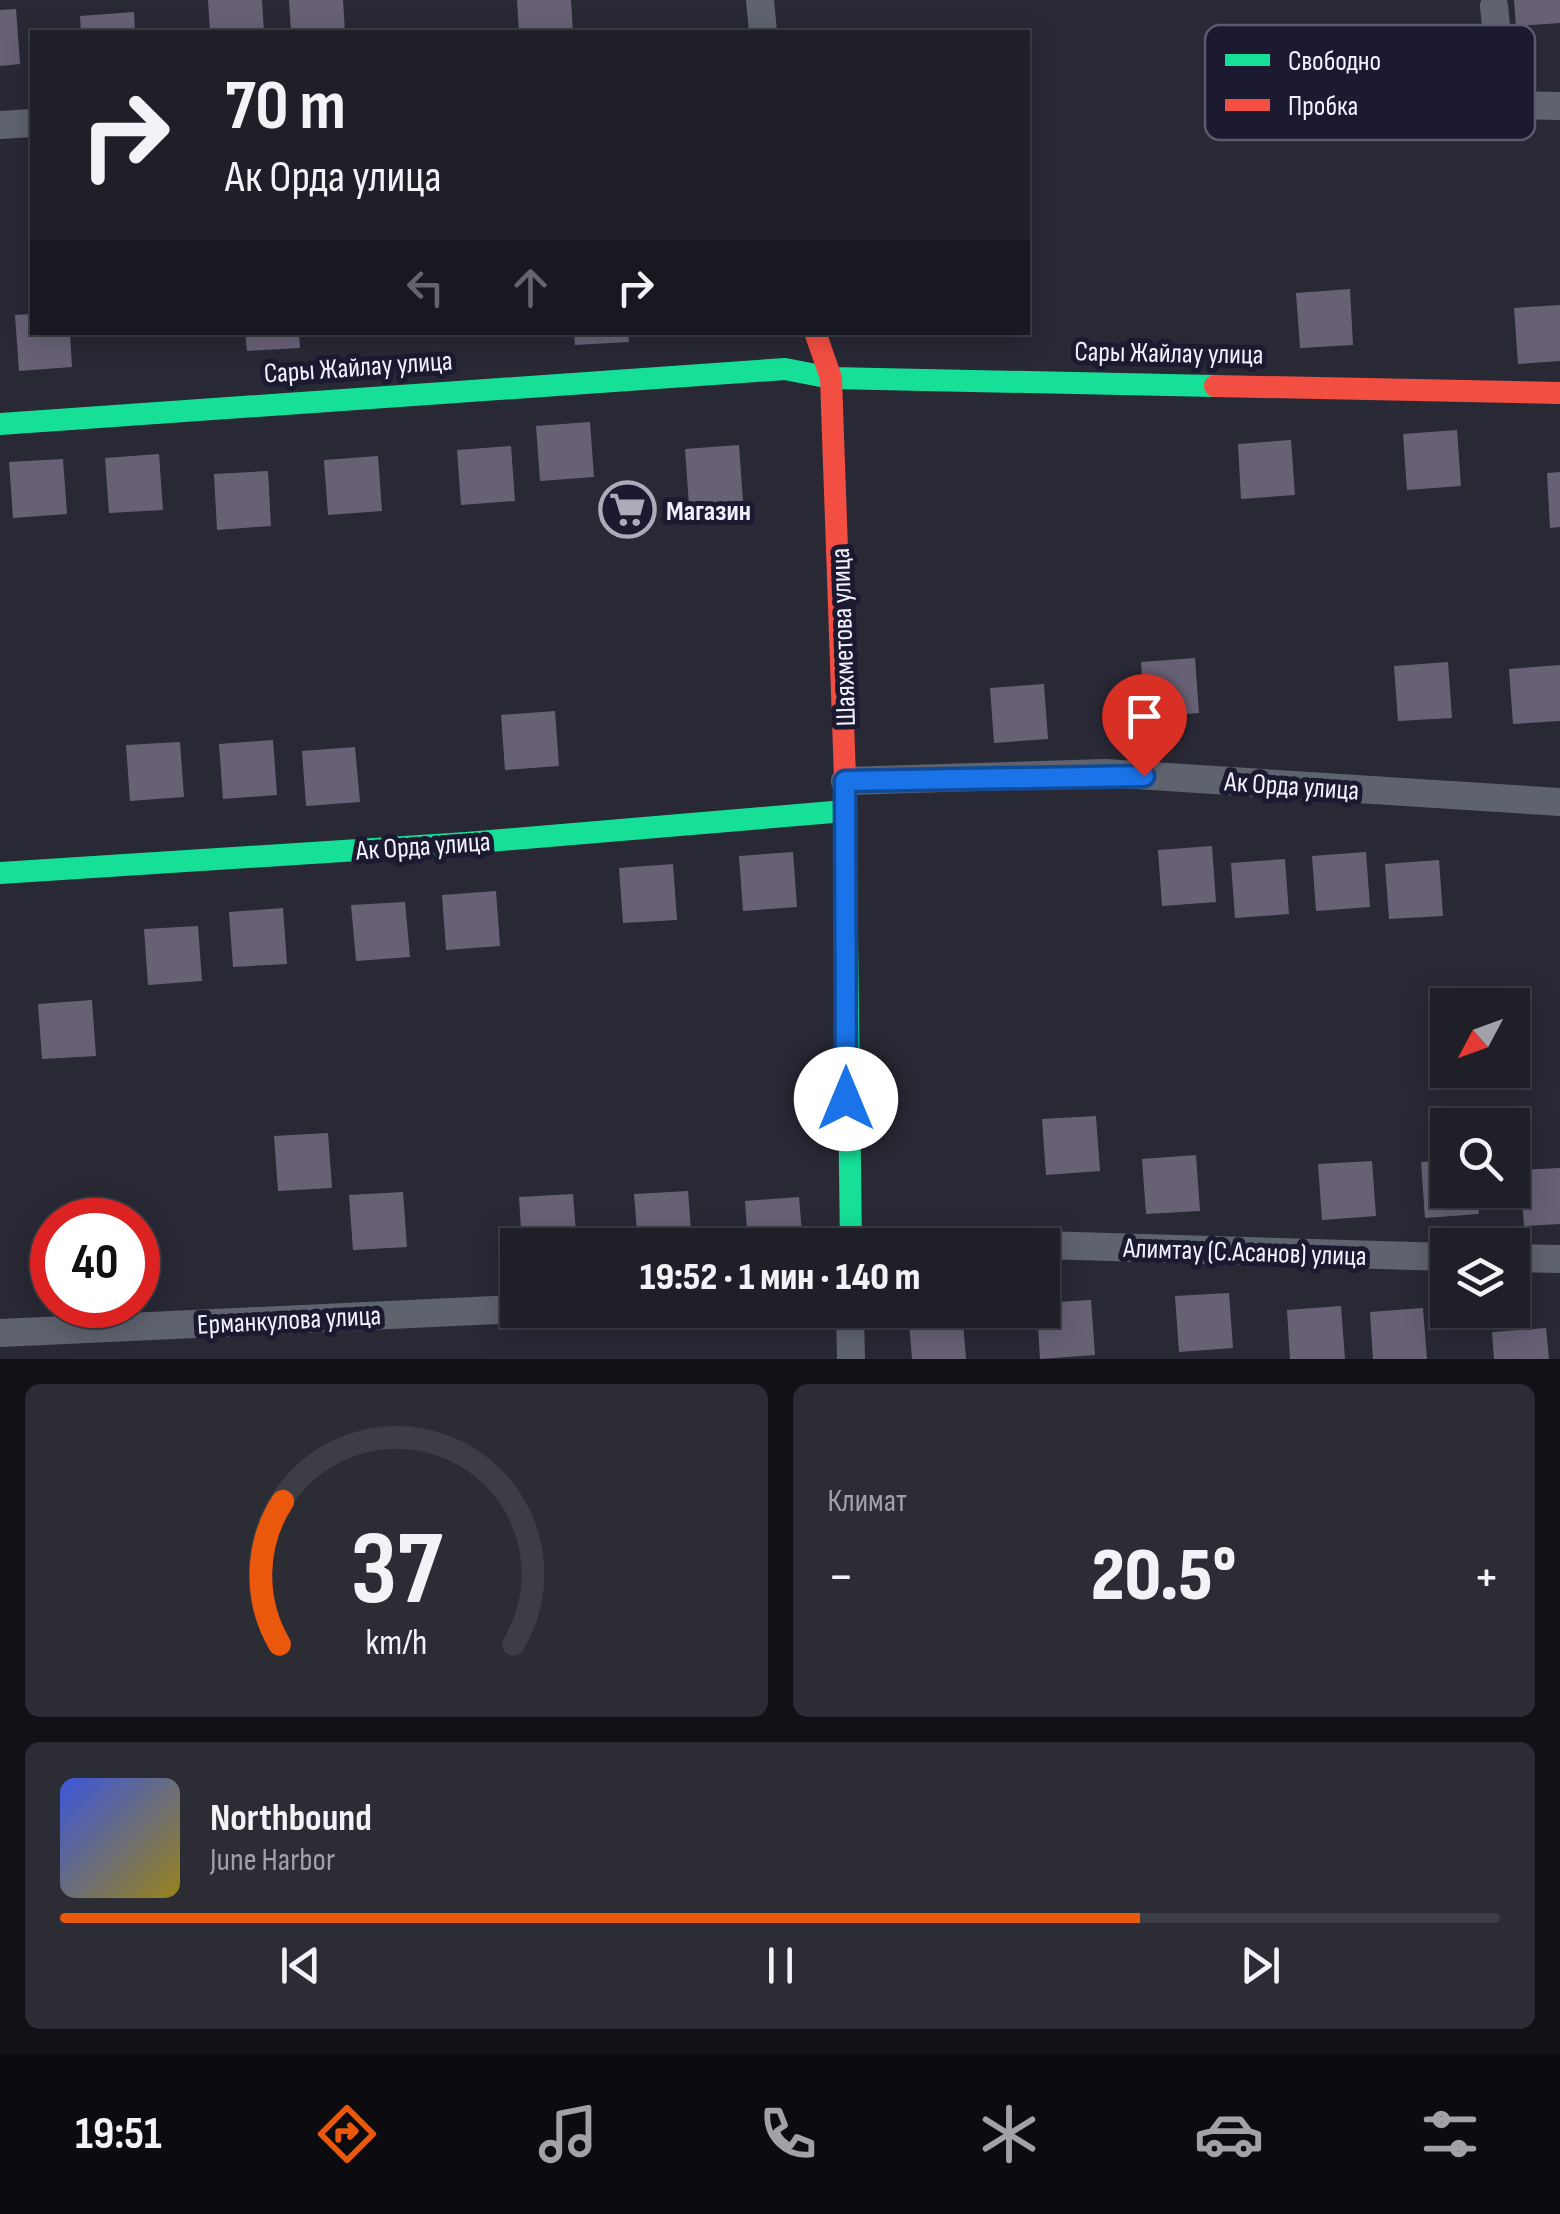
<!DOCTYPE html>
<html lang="ru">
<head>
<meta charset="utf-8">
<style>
  body { margin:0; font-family:"Sofia Sans Condensed",sans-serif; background:#2c2c34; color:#f1f3f6; height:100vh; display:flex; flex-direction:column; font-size:38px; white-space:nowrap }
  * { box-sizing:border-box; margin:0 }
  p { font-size:32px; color:#a1a2a8 }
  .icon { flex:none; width:55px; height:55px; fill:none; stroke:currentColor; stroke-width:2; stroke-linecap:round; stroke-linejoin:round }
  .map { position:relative; height:1359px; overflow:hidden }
  .sheet { display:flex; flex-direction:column; gap:25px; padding:25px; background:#111116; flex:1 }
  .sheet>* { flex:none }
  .top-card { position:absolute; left:30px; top:30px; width:1000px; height:305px; border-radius:0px; box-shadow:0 5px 25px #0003,0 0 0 2px #3c3d45; background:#1f1f28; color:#f1f3f6; overflow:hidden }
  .needle { width:65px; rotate:229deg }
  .buttons { position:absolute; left:1430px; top:988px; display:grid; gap:20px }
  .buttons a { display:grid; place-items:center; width:100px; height:100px; border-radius:0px; background:#1f1f28; box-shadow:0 5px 25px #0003,0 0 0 2px #3c3d45; font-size:50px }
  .speed { position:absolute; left:30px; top:1198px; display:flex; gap:20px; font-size:50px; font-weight:700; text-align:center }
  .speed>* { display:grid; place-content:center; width:130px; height:130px; border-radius:50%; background:#1f1f28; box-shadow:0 5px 25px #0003,0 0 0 2px #3c3d45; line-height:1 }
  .speed .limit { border:15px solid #d22; background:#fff; color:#111 }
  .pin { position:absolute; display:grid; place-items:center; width:85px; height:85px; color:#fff; margin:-102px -42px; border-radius:50% 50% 50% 0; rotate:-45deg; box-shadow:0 0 10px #0007 }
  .pin .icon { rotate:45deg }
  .me { position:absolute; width:110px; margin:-55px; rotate:0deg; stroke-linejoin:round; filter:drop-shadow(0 0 8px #0008) }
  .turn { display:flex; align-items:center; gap:35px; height:210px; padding:0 30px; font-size:45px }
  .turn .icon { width:130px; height:130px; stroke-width:2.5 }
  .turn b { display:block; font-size:70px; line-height:85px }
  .lanes { display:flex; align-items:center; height:95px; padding:0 30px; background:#0003; justify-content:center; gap:50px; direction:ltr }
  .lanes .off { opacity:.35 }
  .big { font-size:75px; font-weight:800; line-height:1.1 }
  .sheet .tile { flex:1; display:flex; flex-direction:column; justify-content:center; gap:15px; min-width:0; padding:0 35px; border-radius:15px; background:#2c2c34 }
  .sheet .dial { align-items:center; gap:0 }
  .dial svg { height:260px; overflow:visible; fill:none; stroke:#3c3d45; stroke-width:7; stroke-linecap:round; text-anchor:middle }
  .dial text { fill:#f1f3f6; stroke:none }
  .song { display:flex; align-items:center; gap:30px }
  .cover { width:120px; height:120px; border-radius:15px; background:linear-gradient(135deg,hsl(230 70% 55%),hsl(50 70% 35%)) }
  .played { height:10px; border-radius:5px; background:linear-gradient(90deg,#ea580c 75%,#3c3d45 75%) }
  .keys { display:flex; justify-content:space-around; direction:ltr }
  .heat { display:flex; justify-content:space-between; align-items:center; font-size:55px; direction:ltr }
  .sheet .tiles { flex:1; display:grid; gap:25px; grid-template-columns:1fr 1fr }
  .tile:last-child { grid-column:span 2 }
  .trip { position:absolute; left:500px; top:1228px; width:560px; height:100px; border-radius:0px; background:#1f1f28; box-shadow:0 5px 25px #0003,0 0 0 2px #3c3d45; font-weight:800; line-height:100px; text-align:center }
  .tabs { display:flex; height:160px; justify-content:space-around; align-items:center; background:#0c0c10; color:#a1a2a8 }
  .tabs .icon { width:70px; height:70px }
  .tabs .on { color:#ea580c }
  .tabs b { font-size:45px; color:#f1f3f6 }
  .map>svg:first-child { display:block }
</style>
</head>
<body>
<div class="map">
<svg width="1560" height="1359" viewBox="0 0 1560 1359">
  <rect width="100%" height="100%" fill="#292936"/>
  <!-- building -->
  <path fill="#686176" d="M208 0H262L264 32H210Z
    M289 0H343L345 32H291Z
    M517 0H571L573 32H519Z
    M1514 0H1560V23L1516 26Z
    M16 9 20 64 0 66V10Z
    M134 12 135 32H81L80 16Z
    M1350 289 1353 345 1300 348 1296 293Z
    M1560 305V361L1518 364 1514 308Z
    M32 314V332H70L72 367 19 371 15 315Z
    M245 332H299L300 348 247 351Z
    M574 332H628L629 342 575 345Z
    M590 422 594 477 540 481 536 426Z
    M1457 430 1461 486 1407 490 1403 434Z
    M1291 440 1295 495 1241 499 1238 444Z
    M739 445 743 501 689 505 685 449Z
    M511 446 515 501 461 505 457 450Z
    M159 454 163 510 109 513 105 458Z
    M378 456 382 511 328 515 324 460Z
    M63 459 67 514 13 518 9 462Z
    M268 471 271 526 217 530 214 474Z
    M1560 472V527L1550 528 1547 473Z
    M1195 658 1199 713 1145 717 1141 662Z
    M1448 662 1452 718 1398 721 1394 666Z
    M1560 665V721L1513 724 1509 669Z
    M1044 684 1048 739 994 743 990 688Z
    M555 711 559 766 505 770 501 715Z
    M273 740 277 795 223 799 219 744Z
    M180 742 184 797 130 801 126 745Z
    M355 747 360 802 306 806 302 751Z
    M1212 846 1216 902 1162 906 1158 850Z
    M793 852 797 907 743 911 739 856Z
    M1366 852 1370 907 1316 911 1312 856Z
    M1285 859 1289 914 1235 918 1231 863Z
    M1439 860 1443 916 1389 919 1385 864Z
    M673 864 677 920 623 923 619 868Z
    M496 891 500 946 446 950 442 895Z
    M405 902 410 957 356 961 351 905Z
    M283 908 287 964 233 967 229 912Z
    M198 926 202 981 148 985 144 929Z
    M92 1000 96 1056 42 1059 38 1004Z
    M1096 1116 1100 1171 1046 1175 1042 1119Z
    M328 1133 332 1188 278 1191 274 1136Z
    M1196 1155 1200 1211 1146 1214 1142 1159Z
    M1448 1160V1190H1477L1479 1214 1425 1218 1421 1162Z
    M1372 1161 1376 1216 1322 1220 1318 1164Z
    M1560 1168V1224L1524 1226 1520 1170Z
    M688 1191 692 1245H638L634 1194Z
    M403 1192 407 1247 353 1250 349 1195Z
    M573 1194 577 1245H522L519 1197Z
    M799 1197 803 1245H748L745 1201Z
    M1229 1293 1233 1348 1179 1352 1175 1296Z
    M1091 1300 1095 1355 1040 1359 1037 1310H1042V1303Z
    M1341 1306 1345 1359H1290L1287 1310Z
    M1423 1308 1427 1359H1373L1370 1312Z
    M908 1310H962L966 1359H912Z
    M1546 1328 1549 1359H1494L1492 1332Z"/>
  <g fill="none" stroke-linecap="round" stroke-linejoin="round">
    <!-- street -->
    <path stroke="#5f636e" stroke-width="28" d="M760 0 763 32
      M1494 6 1504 105 1560 106
      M0 125 32 123
      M845 781 1105 773 1560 802
      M851 1244 1033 1245
      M1042 1245 1448 1257
      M1512 1258 1560 1259
      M850 1310 851 1359
      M0 1333 518 1309"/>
    <!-- fast -->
    <path stroke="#16e098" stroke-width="22" d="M0 424 785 369 831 378 1215 386
      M845 778 851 1245
      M0 873 466 843 845 811"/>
    <!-- jam -->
    <path stroke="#f24e42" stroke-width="22" d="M815 332 831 378 845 778
      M1215 386 1560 393"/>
  </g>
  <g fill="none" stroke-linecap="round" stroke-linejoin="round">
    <defs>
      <path id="route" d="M846 1099 845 781 1144 776"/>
    </defs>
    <!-- route casing -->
    <use href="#route" stroke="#114b97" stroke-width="25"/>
    <!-- route -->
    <use href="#route" stroke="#1a73e8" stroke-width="18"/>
  </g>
  <!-- icons -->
  <defs>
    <symbol id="supermarket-ring" viewBox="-11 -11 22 22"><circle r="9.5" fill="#1b1a31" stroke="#ababb9" stroke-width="1.5"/><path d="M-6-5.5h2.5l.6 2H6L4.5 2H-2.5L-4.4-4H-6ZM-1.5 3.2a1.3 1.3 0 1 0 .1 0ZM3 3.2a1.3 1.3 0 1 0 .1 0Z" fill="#ababb9"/></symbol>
  </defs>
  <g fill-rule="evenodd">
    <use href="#supermarket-ring" x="596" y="478" width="63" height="63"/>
  </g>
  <g text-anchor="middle" stroke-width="10" stroke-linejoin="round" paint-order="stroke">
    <!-- street labels -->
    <g font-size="28" fill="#f1f1ff" stroke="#1b1a31">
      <text transform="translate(1169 352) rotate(1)" y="10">Сары Жайлау улица</text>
      <text transform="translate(358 366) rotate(-4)" y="10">Сары Жайлау улица</text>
      <text transform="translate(842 637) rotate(-92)" y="10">Шаяхметова улица</text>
      <text transform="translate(1292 785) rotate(4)" y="10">Ак Орда улица</text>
      <text transform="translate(423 845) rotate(-4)" y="10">Ак Орда улица</text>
      <text transform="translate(1245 1251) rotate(2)" y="10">Алимтау (С.Асанов) улица</text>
      <text transform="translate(289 1319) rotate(-3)" y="10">Ерманкулова улица</text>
    </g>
    <!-- poi labels -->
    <g font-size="28" font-weight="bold" fill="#f1f1ff" stroke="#1b1a31" text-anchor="start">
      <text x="666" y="520">Магазин</text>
    </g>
  </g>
  <!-- legend -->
  <rect x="1205" y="25" width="330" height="115" rx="15" fill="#1b1a31" stroke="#5b5a6f" stroke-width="2.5"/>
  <rect x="1225" y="54" width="45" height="12" fill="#16e098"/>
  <rect x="1225" y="99" width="45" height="12" fill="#f24e42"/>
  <g font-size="28" fill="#f1f1ff">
    <text x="1288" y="70">Свободно</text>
    <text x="1288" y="115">Пробка</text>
  </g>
</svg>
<div class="buttons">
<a><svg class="needle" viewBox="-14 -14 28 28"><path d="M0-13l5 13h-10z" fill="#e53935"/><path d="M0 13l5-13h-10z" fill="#a1a2a8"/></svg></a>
<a><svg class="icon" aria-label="search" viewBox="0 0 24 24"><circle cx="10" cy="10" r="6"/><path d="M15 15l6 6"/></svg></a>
<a><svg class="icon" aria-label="layers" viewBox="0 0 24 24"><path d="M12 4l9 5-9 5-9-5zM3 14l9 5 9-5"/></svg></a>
</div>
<div class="speed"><div class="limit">40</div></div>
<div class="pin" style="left:1144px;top:776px;background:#d93025"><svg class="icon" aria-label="arrive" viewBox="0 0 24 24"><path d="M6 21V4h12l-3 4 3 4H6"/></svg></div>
<svg class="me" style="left:846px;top:1099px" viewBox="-20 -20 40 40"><circle r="19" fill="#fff"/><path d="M0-13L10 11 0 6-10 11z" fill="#1a73e8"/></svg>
<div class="trip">19:52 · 1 мин · 140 m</div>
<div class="top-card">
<div class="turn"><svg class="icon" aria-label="right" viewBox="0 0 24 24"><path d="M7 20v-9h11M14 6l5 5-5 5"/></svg><div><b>70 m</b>Ак Орда улица</div></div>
<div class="lanes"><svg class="icon off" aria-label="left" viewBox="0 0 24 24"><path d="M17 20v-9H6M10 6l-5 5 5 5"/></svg><svg class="icon off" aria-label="ahead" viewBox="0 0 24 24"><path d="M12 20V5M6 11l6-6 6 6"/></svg><svg class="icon" aria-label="right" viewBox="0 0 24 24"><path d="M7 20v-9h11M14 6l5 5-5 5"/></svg></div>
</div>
</div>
<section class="sheet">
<div class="tiles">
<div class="tile dial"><svg viewBox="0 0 100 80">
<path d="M14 69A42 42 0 1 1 86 69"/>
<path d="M14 69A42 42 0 0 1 15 25" stroke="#ea580c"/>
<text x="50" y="56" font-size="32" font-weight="700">37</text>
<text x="50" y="72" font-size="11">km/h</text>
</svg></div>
<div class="tile"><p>Климат</p>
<div class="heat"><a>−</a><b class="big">20.5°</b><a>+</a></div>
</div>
<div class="tile">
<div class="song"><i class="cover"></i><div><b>Northbound</b><p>June Harbor</p></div></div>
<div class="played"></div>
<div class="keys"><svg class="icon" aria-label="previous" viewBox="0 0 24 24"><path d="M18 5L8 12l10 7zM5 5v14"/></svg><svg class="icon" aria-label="pause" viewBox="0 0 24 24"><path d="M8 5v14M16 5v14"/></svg><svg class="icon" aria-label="next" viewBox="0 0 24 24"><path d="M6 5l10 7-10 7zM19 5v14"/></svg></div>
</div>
</div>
</section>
<nav class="tabs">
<b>19:51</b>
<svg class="icon on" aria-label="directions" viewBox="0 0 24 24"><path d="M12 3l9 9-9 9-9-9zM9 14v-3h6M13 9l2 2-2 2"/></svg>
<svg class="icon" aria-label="music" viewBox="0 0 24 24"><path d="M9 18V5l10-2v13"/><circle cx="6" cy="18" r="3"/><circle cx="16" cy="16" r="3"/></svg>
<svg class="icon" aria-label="phone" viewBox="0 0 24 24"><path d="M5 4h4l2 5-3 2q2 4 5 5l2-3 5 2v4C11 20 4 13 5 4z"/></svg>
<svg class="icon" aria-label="climate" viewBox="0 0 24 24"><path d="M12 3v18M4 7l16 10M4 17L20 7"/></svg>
<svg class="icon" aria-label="car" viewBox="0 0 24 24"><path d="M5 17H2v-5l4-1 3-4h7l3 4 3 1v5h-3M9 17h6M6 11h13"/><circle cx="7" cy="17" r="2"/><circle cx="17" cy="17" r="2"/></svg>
<svg class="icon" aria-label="filters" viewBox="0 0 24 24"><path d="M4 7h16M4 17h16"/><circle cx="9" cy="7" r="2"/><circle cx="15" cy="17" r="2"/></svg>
</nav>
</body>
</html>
